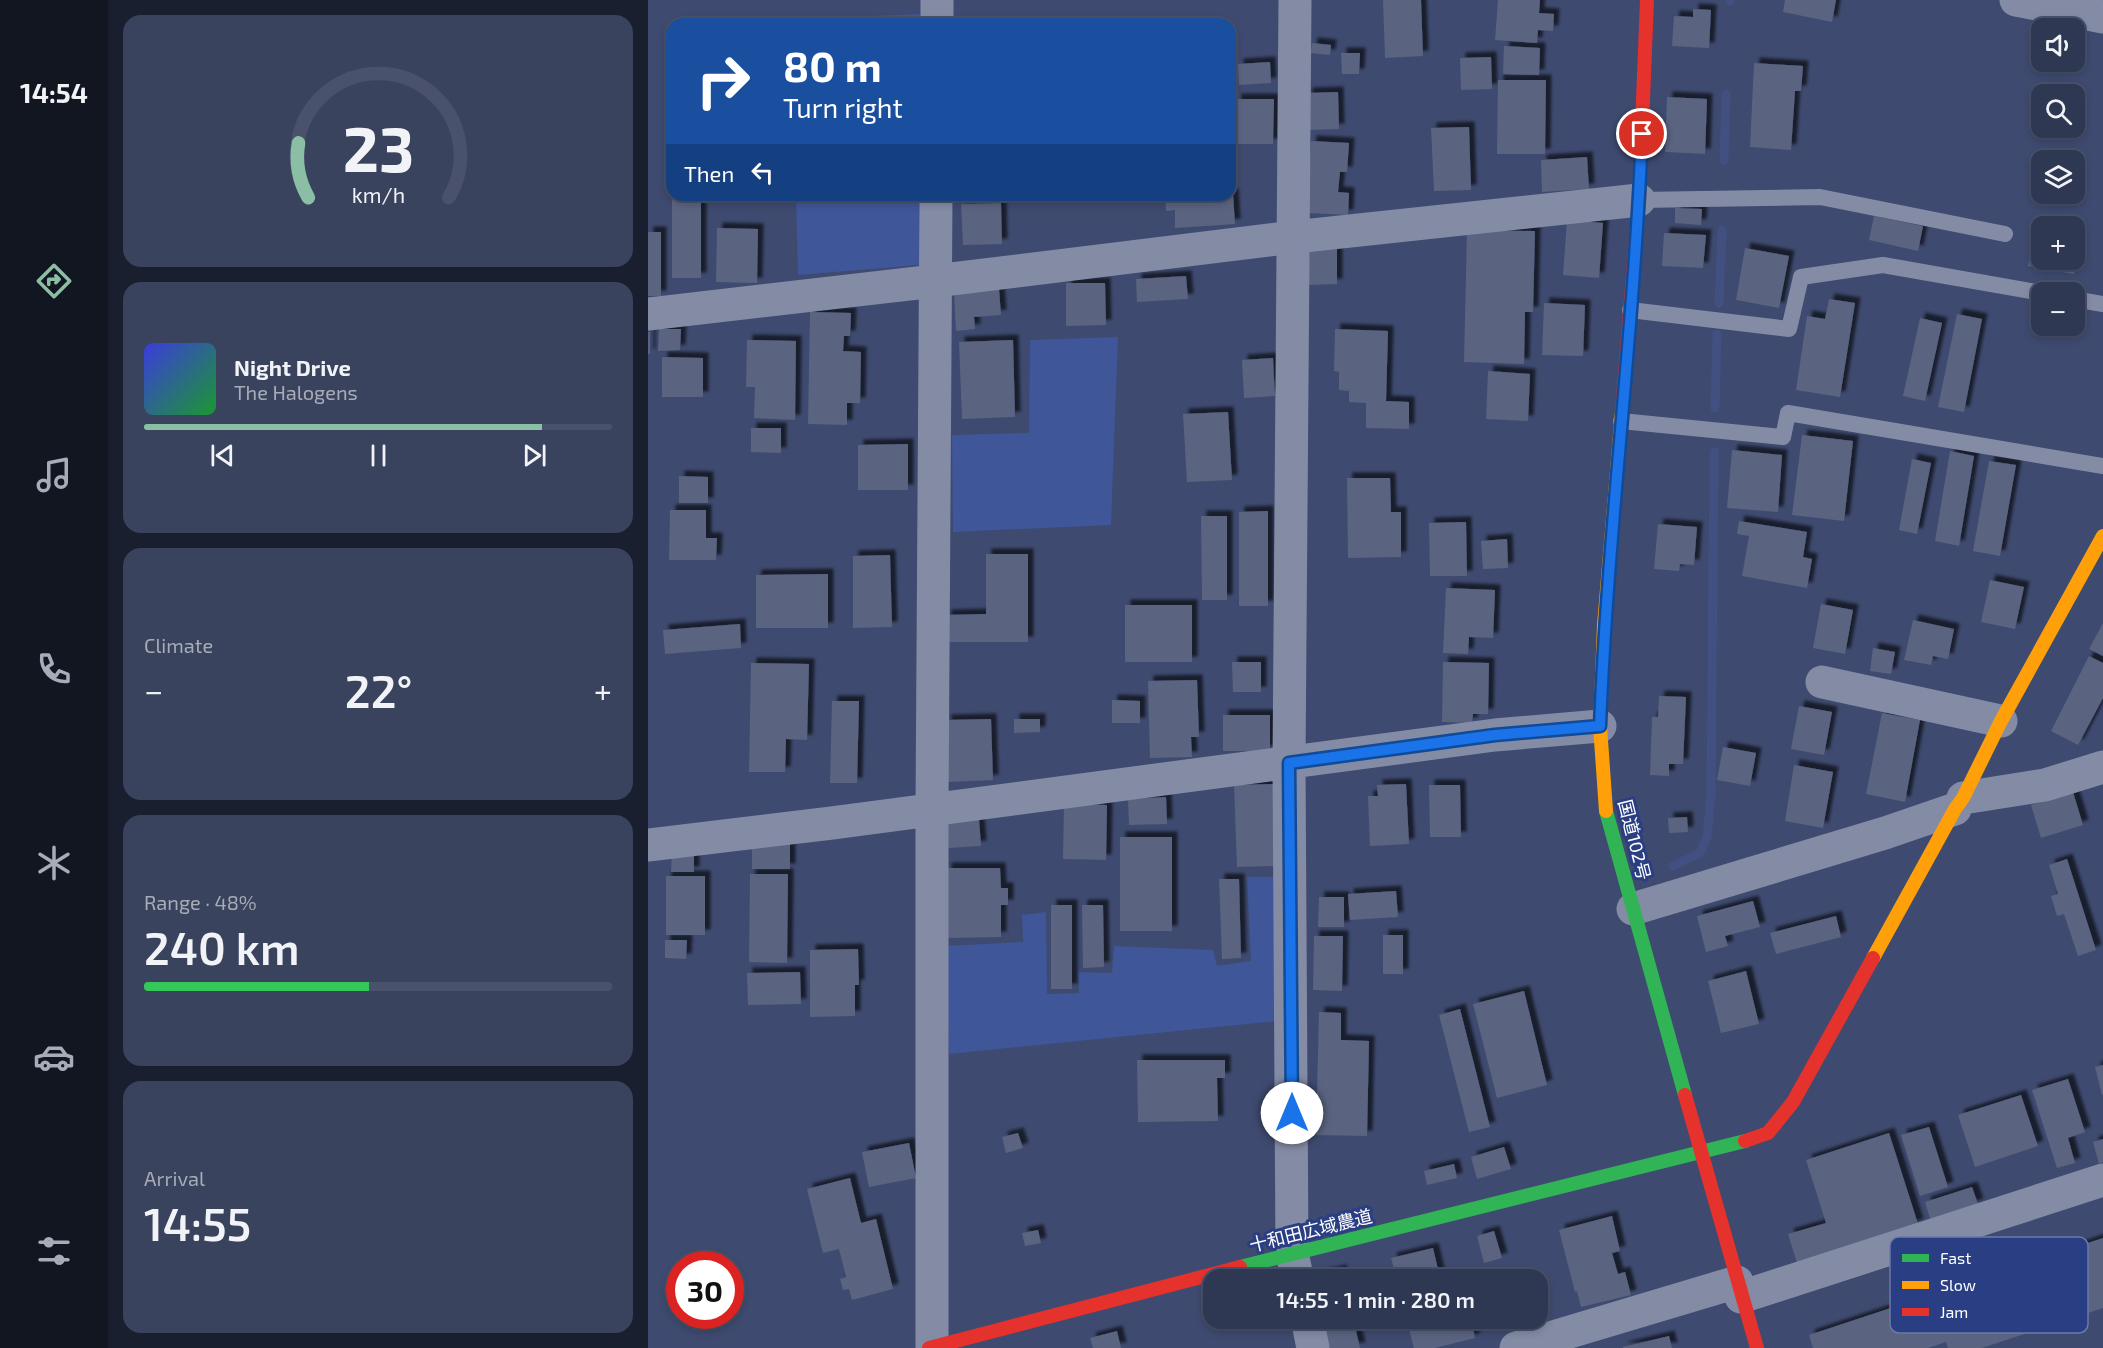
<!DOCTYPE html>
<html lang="en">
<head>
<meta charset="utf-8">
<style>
  body { margin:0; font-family:"Exo 2","Noto Sans JP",sans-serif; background:#3a435d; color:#f1f3f6; height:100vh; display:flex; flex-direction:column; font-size:22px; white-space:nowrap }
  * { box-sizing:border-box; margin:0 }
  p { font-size:20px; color:#a7acb8 }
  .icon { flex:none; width:33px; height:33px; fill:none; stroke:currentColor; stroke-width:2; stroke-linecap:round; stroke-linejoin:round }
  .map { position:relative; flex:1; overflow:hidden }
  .drawer { display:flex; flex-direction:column; gap:15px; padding:15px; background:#191f2e; width:540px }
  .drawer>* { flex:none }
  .banner { position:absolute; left:18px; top:18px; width:570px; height:183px; border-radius:18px; box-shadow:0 3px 9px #0003,0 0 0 2px #49526a; background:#1a4fa0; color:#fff; overflow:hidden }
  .controls { position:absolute; left:1383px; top:18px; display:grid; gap:12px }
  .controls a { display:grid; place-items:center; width:54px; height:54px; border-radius:12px; background:#2e3853; box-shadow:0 3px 9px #0003,0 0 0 2px #49526a; font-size:30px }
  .speed { position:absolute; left:18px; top:1251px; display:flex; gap:12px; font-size:30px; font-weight:700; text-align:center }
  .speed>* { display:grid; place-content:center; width:78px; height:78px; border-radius:50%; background:#2e3853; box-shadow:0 3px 9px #0003,0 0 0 2px #49526a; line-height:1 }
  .speed .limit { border:9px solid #d22; background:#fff; color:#111 }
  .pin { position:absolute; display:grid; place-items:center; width:51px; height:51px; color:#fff; margin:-26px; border:3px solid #fff; border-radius:50%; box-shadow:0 2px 6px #0007 }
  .me { position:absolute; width:66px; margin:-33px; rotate:0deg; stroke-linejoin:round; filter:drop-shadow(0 0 4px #0008) }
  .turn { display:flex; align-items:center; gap:21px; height:126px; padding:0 18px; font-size:27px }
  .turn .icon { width:78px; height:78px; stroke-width:2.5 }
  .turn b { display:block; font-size:42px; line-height:51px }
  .then { display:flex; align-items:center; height:57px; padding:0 18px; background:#0003; gap:12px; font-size:22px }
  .big { font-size:45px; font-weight:600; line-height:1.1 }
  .drawer .card { flex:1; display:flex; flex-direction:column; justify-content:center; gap:9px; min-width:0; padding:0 21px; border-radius:18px; background:#3a435d }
  .drawer .dial { align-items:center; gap:0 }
  .dial svg { height:156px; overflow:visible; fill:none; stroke:#49526a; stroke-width:7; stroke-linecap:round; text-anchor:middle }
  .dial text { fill:#f1f3f6; stroke:none }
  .song { display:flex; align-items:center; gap:18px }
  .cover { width:72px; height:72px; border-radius:9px; background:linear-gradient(135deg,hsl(240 70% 55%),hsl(130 70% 35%)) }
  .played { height:6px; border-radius:3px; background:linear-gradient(90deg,#8abfa5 85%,#49526a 85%) }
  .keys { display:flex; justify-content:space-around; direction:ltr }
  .heat { display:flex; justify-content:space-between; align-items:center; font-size:33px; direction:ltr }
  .charge { height:9px; border-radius:4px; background:linear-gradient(90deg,#34c759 48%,#49526a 0) }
  .trip { position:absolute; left:555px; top:1269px; width:345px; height:60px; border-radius:18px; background:#2e3853; box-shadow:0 3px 9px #0003,0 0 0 2px #49526a; font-weight:600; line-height:60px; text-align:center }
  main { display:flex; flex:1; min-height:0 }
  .menu { display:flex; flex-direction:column; width:108px; justify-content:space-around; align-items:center; background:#121621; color:#a7acb8 }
  .menu .icon { width:42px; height:42px }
  .menu .selected { color:#8abfa5 }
  .menu b { font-size:27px; color:#f1f3f6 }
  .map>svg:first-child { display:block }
</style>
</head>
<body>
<main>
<nav class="menu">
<b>14:54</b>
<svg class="icon selected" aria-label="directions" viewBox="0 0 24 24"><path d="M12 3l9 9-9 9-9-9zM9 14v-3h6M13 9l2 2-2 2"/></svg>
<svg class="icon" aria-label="music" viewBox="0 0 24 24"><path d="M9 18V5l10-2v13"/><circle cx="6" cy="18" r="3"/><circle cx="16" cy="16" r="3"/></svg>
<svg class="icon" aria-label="phone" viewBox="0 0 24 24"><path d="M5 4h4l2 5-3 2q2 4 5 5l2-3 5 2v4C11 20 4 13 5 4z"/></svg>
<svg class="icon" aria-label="climate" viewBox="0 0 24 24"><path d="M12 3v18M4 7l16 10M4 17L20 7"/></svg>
<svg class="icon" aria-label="car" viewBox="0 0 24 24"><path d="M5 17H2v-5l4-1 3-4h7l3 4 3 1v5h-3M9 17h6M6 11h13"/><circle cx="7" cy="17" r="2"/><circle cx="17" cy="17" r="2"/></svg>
<svg class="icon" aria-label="filters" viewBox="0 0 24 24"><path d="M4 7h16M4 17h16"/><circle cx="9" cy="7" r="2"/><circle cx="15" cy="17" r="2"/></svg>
</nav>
<section class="drawer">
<div class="card dial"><svg viewBox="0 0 100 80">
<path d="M14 69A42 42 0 1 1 86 69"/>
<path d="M14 69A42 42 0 0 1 9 41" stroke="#8abfa5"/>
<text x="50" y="56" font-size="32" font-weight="700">23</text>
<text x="50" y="72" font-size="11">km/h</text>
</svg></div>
<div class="card">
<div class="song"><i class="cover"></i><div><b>Night Drive</b><p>The Halogens</p></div></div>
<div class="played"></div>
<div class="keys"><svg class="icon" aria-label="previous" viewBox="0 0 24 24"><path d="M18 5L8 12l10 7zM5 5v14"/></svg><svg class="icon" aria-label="pause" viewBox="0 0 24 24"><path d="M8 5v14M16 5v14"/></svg><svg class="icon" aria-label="next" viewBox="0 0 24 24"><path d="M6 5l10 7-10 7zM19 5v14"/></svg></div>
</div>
<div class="card"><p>Climate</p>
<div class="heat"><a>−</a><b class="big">22°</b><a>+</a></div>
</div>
<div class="card"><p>Range · 48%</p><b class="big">240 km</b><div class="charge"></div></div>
<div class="card"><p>Arrival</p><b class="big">14:55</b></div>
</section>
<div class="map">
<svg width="1455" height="1348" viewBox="0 0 1455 1348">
  <defs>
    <filter id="shadow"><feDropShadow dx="5.5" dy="-5.5" stdDeviation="1.5" flood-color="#0009"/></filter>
  </defs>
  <rect width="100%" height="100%" fill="#3e4a6f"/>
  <!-- green -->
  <path fill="#3f5699" d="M274 14V24H147V19Z
    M148 195H271V265L150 275Z
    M470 337 463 525 305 532 304 435 381 433 382 340Z
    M599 877H632L629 1021 301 1054 298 946 375 942 374 915 398 912 399 994 431 993 430 972 464 973 466 946 565 950 569 966 603 961Z"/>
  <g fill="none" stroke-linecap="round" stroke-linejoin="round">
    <!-- stream -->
    <path stroke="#425081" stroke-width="9" d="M1082 1V0
      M1076 160 1078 94
      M1071 303 1074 230
      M1067 408 1069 334
      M1025 866 1052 853 1059 837 1063 797 1066 452"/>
  </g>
  <!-- building -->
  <path fill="#5a6380" filter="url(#shadow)" d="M735 0H773L775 56 737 58Z
    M850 0H892L891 13 906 14 905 31 890 30 889 43 847 40Z
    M1137 0H1188L1184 22 1135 12Z
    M1045 9 1063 10 1061 48 1024 46 1026 16 1045 17Z
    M664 43 683 45 682 55 663 53Z
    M856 46 892 48 891 75 855 74Z
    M693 53H712L711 74H694Z
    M843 57 844 89 813 90 812 58Z
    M622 62 623 83 591 85 590 64Z
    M1106 63 1155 66 1153 91H1147L1143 150 1102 147Z
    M850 80H898L897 154H849Z
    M690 92 691 129 660 130 659 93Z
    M1019 97 1059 99 1057 154 1017 152Z
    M588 99H626L625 144H588Z
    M821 127 823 190 786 191 783 128Z
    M663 141 701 143 699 172H692L690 192 701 193 700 215 659 213Z
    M939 157 941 189 894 192 893 160Z
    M585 194 587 224 527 228V210L518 211 517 195Z
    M24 198H53V278H24Z
    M353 203 354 244 315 245 313 204Z
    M1027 208 1054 209 1053 225 1027 223Z
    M1226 216 1275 226 1270 251 1221 240Z
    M919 220 955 223 951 278 915 275Z
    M69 228 110 229 109 283 68 282Z
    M819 230 887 231 885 312H877L876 364 816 362Z
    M0 232H13V296H0Z
    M1016 233 1058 235 1055 268 1014 266Z
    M1385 235 1394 237V260H1426V243L1431 244 1426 274 1380 266Z
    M1097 248 1141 256 1131 308 1088 300Z
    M661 249H689V284L661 285Z
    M538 276 540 299 489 302 488 279Z
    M418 283H457L458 325 418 326Z
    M351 289 353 315 326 317 327 329 308 331 306 292Z
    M1181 299 1207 303 1192 397 1148 390 1159 316 1177 319Z
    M896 303 937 305 935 356 894 355Z
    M162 312 203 313 202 336H196L195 351 213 352 212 403H199V425L160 424Z
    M1309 314 1334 319 1316 412 1290 407Z
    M1272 318 1294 323 1277 401 1255 396Z
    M11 329H33L32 350 10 351Z
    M687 329 740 331 738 401 761 402V429L718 428V403L701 402V391L691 390V372L686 371Z
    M0 332H2V354H0Z
    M99 340 148 341 147 420 106 418 107 387H98Z
    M365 340 367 417 314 419 311 342Z
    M14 357 55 358V397H14Z
    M625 358 627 396 596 398 594 360Z
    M840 371 882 374 880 421 838 419Z
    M580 412 584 480 539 482 535 414Z
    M103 428H133V453L103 452Z
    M1154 435 1205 441 1196 521 1144 515Z
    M260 444V490H210V445Z
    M1084 450 1134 455 1130 512 1079 508Z
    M1302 451 1326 456 1311 546 1287 541Z
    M1264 459 1283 463 1269 534 1251 530Z
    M1341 461 1368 465 1352 556 1325 551Z
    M31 476 60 477V503H31Z
    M699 478H742L743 512H753V557L700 558Z
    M22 510H58V538H69L68 560H21Z
    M620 511V606H591V512Z
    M553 516H579V600H554Z
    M1091 521 1159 532 1155 557 1164 559 1159 588 1094 576 1101 536 1089 534Z
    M818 522 819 576H782L781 523Z
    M1010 524 1049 527 1046 565 1032 564 1031 571 1006 569Z
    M859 539 860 568 835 569 833 541Z
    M338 554H380V642H298V615L338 614Z
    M242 555 244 627 205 628V556Z
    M180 574V628H108V575Z
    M1342 580 1376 587 1367 629 1333 622Z
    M798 588 847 590 845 638 821 637 820 654 795 653Z
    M1173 604 1205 610 1197 654 1165 648Z
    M477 605H544V662H477Z
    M1265 620 1306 629 1300 659 1285 656 1283 665 1256 660Z
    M1455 623V656L1441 649Z
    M92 624 93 648 17 654 15 630Z
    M1225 648 1247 652 1243 674 1222 671Z
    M1441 656 1455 663V698L1430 745 1403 731Z
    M584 662H613V692H585Z
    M795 662 841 663 840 714H825L824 723 794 722Z
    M103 663 161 664 159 740 138 739 137 772H101Z
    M549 680 551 737H543L544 757 502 758 500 681Z
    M1011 696 1038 697 1035 764H1021V776L1002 775 1004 717H1010Z
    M464 700 492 701V723H464Z
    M184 701H211L209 783H182Z
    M1151 706 1184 712 1176 755 1143 749Z
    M1234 713 1272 720 1257 802 1218 794Z
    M575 715H622V751H575Z
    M343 719 345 780 300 782 298 720Z
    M366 719H392V732L366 733Z
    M1075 747 1108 753 1102 786 1069 780Z
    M1146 765 1185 772 1175 828 1137 821Z
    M625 784 627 866 589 867 586 785Z
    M758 784 761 844 722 846 720 796H730L729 785Z
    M781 785H812L813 837H782Z
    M1425 792 1435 825 1393 838 1383 805Z
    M518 797 519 824 481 825 480 799Z
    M416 804 459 805 458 860 415 859Z
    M1039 817 1040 832 1021 833 1020 818Z
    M331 819 333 846 300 848 298 821Z
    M472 837H524V931H472Z
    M104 843H142V869H104Z
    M24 852H46V872H23Z
    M1419 859 1448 950 1430 956 1416 914 1409 916 1403 896 1410 894 1401 865Z
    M298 868H352L353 888H360V905H353V937L299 938Z
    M102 874H140L139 963 101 962Z
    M18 876H57V935H18Z
    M571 879H591L593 958 574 959Z
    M748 891 750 917 702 920 700 894Z
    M671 897H696V927H670Z
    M1105 901 1112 927 1077 936 1080 946 1058 952 1049 916Z
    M403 905H424V989H403Z
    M434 905H455L456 967 435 968Z
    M1188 916 1193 937 1128 954 1122 933Z
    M735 935H755V974H735Z
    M666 936H695L694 991 665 990Z
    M17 940H39L38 959 17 958Z
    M210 949 211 985H207V1016L162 1017V950Z
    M1098 971 1111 1024 1073 1033 1060 981Z
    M152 972 153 1004 100 1005 99 973Z
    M876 991 899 1085 849 1098 825 1004Z
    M812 1009 842 1127 821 1132 791 1015Z
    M671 1012 693 1013V1040L721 1041 719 1136 668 1135Z
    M489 1060H577V1078H569L570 1121 490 1122Z
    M1455 1065V1094L1454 1095 1447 1067Z
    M1420 1079 1437 1132 1420 1138 1427 1163 1409 1168 1384 1090Z
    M1373 1095 1390 1146 1327 1167 1310 1115Z
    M1281 1127 1300 1187 1272 1196 1253 1135Z
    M370 1133 375 1148 358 1153 354 1137Z
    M1241 1133 1270 1224 1149 1263 1140 1234 1178 1223 1158 1160Z
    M1455 1139V1162L1451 1164 1445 1142Z
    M261 1143 268 1178 221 1187 214 1152Z
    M856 1147 863 1169 829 1179 823 1157Z
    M806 1164 809 1178 779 1185 776 1171Z
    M202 1178 213 1223 228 1219 245 1289 204 1300 201 1289 195 1290 192 1279 198 1277 191 1249 175 1253 159 1189Z
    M1324 1187 1330 1204 1282 1219 1277 1202Z
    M964 1216 972 1251 964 1253 970 1274 977 1272 983 1295 933 1307 929 1291 927 1292 911 1230Z
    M390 1230 393 1243 377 1246 374 1233Z
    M846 1231 854 1258 836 1263 829 1236Z
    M1455 1238V1308L1334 1348H1300L1298 1342 1280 1348H1165L1161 1335Z
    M785 1248 792 1278 804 1276 805 1280H749L743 1258Z
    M693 1270 696 1280H663V1277Z
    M672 1318H705L712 1348H679Z
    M758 1318H823L827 1338 787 1348H766Z
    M469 1331 473 1348H445L442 1338Z
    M1021 1336 1024 1348H975V1347Z"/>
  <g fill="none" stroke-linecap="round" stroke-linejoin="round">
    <!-- lane -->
    <path stroke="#848ca5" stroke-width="16" d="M991 200 1172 197 1357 234
      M1426 299 1455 304
      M982 310 1141 329 1153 277 1235 265 1394 293
      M973 421 1135 437 1140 413 1455 466"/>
    <!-- street -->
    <path stroke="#848ca5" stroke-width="33" d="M647 0 641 763 644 1254 650 1280
      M1368 0 1455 17
      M289 24V0
      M0 314 287 281 646 237 991 200
      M1174 682 1353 721
      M1315 798 1397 785 1455 767
      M0 845 184 823 847 735 952 726
      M985 909 1237 833 1307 809
      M1093 1297 1455 1180
      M659 1318 665 1348
      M284 1347V809L288 195
      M868 1348 1089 1282"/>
    <!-- fast -->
    <path stroke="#30b455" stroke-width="14" d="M958 811 1037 1095
      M592 1267 1097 1141"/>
    <!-- slow -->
    <path stroke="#ff9f0a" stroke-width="14" d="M958 811 952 726 956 625 974 411
      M1225 958 1307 809 1315 798 1353 721 1455 536"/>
    <!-- jam -->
    <path stroke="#e5322d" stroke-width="14" d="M974 411 991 200 999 0
      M1037 1095 1109 1348
      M1097 1141 1120 1133 1145 1102 1225 958
      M281 1348 592 1267"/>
  </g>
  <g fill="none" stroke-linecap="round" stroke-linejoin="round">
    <defs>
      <path id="route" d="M644 1113 641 763 847 735 952 726C960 528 986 332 994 134"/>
    </defs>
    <!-- route casing -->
    <use href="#route" stroke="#114b97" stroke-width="15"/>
    <!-- route -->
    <use href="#route" stroke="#1a73e8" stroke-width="10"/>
  </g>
  <g text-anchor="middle" stroke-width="6" stroke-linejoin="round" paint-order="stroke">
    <!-- street labels -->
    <g font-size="18" fill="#fff" stroke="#2a3f83">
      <text transform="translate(986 840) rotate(76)" y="6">国道102号</text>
      <text transform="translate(663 1231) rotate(-14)" y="6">十和田広域農道</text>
    </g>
  </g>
  <!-- legend -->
  <rect x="1242" y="1237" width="198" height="96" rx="9" fill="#2a3f83" stroke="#6a79a8" stroke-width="1.5"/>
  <rect x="1254" y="1254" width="27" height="8" fill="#30b455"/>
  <rect x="1254" y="1281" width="27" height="8" fill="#ff9f0a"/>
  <rect x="1254" y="1308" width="27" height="8" fill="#e5322d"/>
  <g font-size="16" fill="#fff">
    <text x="1292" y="1264">Fast</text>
    <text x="1292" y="1291">Slow</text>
    <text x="1292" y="1318">Jam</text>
  </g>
</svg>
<div class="controls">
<a><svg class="icon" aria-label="sound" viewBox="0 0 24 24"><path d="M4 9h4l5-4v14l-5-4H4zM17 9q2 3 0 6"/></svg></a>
<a><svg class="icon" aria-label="search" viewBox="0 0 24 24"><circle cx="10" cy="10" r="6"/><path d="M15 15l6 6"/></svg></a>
<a><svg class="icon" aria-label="layers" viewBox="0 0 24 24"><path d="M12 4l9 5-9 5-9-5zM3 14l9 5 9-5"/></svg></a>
<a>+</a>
<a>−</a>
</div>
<div class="speed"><div class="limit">30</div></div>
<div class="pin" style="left:994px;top:134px;background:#d93025"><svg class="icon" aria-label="arrive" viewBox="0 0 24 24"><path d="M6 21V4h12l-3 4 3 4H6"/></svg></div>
<svg class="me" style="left:644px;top:1113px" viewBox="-20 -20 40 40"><circle r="19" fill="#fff"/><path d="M0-13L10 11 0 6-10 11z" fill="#1a73e8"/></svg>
<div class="trip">14:55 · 1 min · 280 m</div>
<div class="banner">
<div class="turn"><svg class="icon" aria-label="right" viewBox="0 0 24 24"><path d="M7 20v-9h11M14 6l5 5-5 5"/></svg><div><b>80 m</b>Turn right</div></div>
<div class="then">Then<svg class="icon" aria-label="left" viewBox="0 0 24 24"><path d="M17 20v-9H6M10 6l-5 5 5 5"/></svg></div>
</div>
</div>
</main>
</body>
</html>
